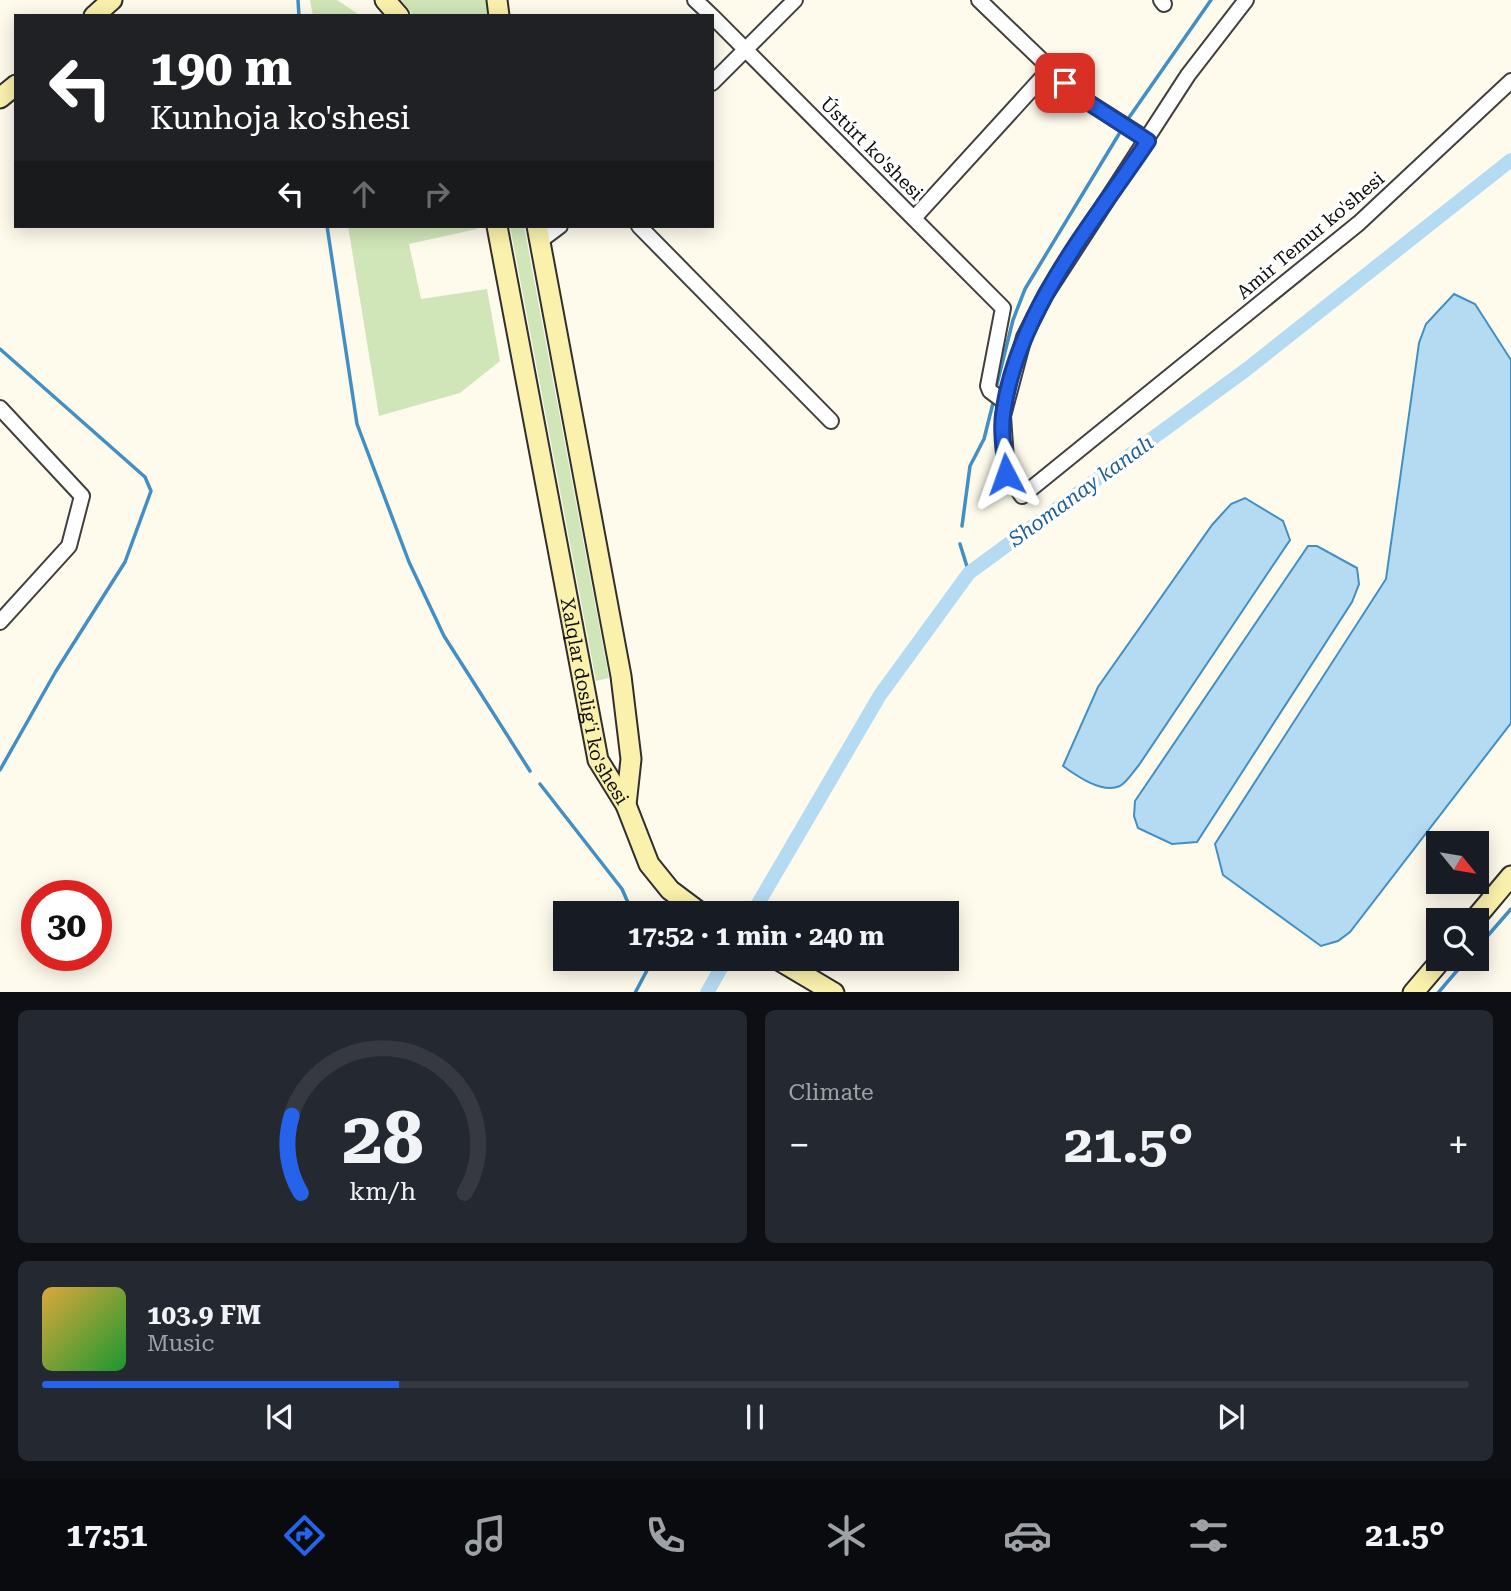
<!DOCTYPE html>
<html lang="en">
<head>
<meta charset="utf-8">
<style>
  body { margin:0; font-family:"Roboto Serif",serif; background:#242831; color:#f1f3f6; height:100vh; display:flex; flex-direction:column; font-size:26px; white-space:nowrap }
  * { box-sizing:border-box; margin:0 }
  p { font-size:23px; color:#9ea1a6 }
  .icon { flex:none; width:38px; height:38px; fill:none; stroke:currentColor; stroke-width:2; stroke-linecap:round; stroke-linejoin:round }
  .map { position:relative; height:992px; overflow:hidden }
  .side { display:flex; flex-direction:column; gap:18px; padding:18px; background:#0d0f14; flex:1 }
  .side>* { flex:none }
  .guide { position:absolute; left:14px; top:14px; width:700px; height:214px; border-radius:0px; box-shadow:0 4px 18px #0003; background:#202124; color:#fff; overflow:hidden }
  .needle { width:46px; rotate:120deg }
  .tools { position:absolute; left:1426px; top:831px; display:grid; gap:14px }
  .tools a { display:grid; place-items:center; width:63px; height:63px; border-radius:0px; background:#171b24; box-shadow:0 4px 18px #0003; font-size:35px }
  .speed { position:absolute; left:21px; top:880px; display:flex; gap:14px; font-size:35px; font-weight:700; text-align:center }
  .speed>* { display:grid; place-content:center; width:91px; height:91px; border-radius:50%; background:#171b24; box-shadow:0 4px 18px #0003; line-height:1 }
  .speed .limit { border:10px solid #d22; background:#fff; color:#111 }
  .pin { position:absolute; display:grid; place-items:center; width:60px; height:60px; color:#fff; margin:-30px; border-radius:14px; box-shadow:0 4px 10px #0006 }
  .me { position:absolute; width:77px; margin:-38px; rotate:356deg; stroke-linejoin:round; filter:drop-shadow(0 0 5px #0008) }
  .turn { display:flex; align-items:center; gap:24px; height:147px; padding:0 21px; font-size:32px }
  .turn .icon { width:91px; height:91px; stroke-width:2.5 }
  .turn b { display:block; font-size:49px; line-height:60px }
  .lanes { display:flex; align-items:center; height:66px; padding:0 21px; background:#0003; justify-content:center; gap:35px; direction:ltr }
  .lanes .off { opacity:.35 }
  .big { font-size:52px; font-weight:700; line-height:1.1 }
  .side .widget { flex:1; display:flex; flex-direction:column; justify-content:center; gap:10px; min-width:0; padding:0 24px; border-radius:10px; background:#242831 }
  .side .dial { align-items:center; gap:0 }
  .dial svg { height:182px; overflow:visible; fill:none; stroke:#363941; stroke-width:7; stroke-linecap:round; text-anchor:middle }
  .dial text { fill:#f1f3f6; stroke:none }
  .song { display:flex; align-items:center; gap:21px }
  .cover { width:84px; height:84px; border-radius:10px; background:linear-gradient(135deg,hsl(40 70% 55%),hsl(130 70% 35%)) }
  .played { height:7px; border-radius:4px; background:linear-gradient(90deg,#2563eb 25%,#363941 25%) }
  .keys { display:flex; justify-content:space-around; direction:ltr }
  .heat { display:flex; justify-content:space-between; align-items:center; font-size:38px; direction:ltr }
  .side .tiles { flex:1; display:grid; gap:18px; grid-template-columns:1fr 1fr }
  .widget:last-child { grid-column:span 2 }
  .trip { position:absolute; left:553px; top:901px; width:406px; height:70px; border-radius:0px; background:#171b24; box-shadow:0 4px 18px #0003; font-weight:700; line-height:70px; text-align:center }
  .tab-bar { display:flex; height:112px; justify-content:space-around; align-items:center; background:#090b0e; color:#9ea1a6 }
  .tab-bar .icon { width:49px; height:49px }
  .tab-bar .active { color:#2563eb }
  .tab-bar b { font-size:32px; color:#f1f3f6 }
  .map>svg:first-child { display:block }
</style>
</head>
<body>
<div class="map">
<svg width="1511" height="993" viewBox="0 0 1511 993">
  <rect width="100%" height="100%" fill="#fefbed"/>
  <!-- green -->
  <path fill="#d0e6b9" d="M310 0H337L361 16H313Z
    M401 0H486L488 16H414Z
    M348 226H476L477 229 409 244 421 299 487 289 500 361 460 393 379 416Z
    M510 226H524L609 678 596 681Z"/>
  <!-- water -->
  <path fill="#b5dbf2" stroke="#418fc4" stroke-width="2" d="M1454 294 1475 304 1511 360V723L1350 932 1338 941 1321 946 1223 875 1215 844 1386 579 1419 343 1426 324Z
    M1245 498 1283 521 1290 540 1139 765C1133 772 1127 782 1120 786 1102 794 1077 776 1063 766L1098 687 1212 525 1231 504Z
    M1308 546H1317L1357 568 1359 584 1352 602 1197 842 1172 844 1138 828 1134 816 1135 801Z"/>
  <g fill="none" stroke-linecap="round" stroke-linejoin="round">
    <!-- stream -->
    <path stroke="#418fc4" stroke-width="3.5" d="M298 0 299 16
      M1128 119 1211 0
      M327 226 357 424 409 562 444 636 530 771
      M0 349 145 477 151 491 125 562 56 671 0 770
      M996 388 1013 320 1025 289 1119 134
      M962 526 970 466 984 439 993 403
      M960 544 969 573
      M540 784 622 889 633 914
      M1477 948 1511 909
      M653 959 657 969
      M635 993 653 959
      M1438 993 1467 959"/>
    <!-- canal -->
    <path stroke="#b5dbf2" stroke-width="14" d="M752 914 880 695 969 573 1247 369 1511 160
      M707 993 726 959"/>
    <defs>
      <path id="street" d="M695 0 712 16
        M979 0 1080 97 1148 140
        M1161 0 1164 4
        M1246 0 1188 75 1046 294 1024 337 1003 416 1007 474 1022 496 1359 223 1511 81
        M712 16 1003 308 988 386 990 391 1006 403
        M712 83 795 0
        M914 218 1050 69
        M639 226 831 421
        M540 241 560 226
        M0 408 82 496 69 546 0 622"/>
      <g id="secondary">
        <path d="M385 0 399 16"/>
        <path d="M497 0 499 16"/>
        <path d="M94 16 112 0"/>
        <path d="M0 98 16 85"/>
        <path id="s1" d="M497 226 598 760 626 805 649 864 670 890 702 914"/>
        <path d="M537 226 621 676 631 759 626 805"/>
        <path d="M1474 920 1511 876"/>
        <path d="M777 959 834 993"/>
        <path d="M1413 993 1442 959"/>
      </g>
    </defs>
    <!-- street casing -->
    <use href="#street" stroke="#404040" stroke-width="18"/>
    <!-- secondary casing -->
    <use href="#secondary" stroke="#2f2f2f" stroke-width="23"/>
    <!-- street -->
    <use href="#street" stroke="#fff" stroke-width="14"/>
    <!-- secondary -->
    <use href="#secondary" stroke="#faf1ac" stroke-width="19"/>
  </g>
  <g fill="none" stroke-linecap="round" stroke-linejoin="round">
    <defs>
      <path id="route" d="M1006 474C1005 455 1000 433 1003 415 1016 313 1093 223 1148 141L1080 97 1065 83"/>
    </defs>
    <!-- route casing -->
    <use href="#route" stroke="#184099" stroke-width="18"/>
    <!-- route -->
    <use href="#route" stroke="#2563eb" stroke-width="12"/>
  </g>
  <g text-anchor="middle" stroke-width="7" stroke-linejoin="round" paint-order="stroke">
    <!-- street labels -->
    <g font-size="19" fill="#0d0d0d" stroke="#fff">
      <text transform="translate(872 148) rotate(45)" y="7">Ústúrt ko'shesi</text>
      <text transform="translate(1310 235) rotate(-40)" y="7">Amir Temur ko'shesi</text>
      <text dy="7" stroke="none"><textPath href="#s1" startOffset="486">Xalqlar doslig'i ko'shesi</textPath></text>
    </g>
    <!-- water labels -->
    <g font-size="21" font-style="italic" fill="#1e6196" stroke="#fff">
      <text transform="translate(1081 491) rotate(-36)" y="7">Shomanay kanalı</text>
    </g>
  </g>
</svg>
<div class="tools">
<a><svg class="needle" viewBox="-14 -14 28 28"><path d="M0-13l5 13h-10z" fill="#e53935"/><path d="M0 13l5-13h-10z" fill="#9ea1a6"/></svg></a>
<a><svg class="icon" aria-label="search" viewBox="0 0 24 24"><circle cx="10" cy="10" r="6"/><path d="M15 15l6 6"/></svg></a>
</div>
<div class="speed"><div class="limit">30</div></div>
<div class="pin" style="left:1065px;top:83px;background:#d93025"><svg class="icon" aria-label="arrive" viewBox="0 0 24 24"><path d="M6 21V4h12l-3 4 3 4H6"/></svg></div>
<svg class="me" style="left:1006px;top:474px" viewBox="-20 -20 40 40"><path d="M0-17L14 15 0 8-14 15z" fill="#2563eb" stroke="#fff" stroke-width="4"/></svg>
<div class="trip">17:52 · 1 min · 240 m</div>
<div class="guide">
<div class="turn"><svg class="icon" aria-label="left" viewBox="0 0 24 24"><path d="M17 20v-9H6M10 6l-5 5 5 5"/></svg><div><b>190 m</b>Kunhoja ko'shesi</div></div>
<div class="lanes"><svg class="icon" aria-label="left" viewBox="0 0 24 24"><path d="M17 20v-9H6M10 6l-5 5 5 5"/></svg><svg class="icon off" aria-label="ahead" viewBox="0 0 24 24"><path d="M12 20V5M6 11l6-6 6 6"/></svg><svg class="icon off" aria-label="right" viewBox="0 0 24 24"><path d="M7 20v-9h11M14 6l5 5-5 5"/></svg></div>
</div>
</div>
<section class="side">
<div class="tiles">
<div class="widget dial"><svg viewBox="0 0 100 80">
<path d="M14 69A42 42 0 1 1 86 69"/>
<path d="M14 69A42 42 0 0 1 10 35" stroke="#2563eb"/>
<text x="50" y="56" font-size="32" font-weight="700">28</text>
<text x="50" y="72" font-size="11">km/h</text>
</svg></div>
<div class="widget"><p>Climate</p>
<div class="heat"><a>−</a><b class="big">21.5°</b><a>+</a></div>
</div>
<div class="widget">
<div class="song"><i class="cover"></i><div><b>103.9 FM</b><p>Music</p></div></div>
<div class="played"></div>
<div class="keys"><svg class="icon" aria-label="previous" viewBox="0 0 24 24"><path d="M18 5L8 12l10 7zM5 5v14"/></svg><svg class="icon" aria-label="pause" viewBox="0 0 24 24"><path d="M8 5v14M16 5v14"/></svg><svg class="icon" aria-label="next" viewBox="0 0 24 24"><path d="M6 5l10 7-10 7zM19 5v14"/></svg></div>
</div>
</div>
</section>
<nav class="tab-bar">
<b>17:51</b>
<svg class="icon active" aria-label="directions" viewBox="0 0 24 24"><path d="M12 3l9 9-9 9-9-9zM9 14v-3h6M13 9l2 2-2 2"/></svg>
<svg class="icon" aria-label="music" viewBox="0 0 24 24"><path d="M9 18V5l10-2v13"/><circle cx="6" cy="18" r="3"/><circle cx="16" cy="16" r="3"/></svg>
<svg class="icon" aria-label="phone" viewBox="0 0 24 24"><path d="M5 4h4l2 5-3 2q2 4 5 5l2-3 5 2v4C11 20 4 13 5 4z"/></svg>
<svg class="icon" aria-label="climate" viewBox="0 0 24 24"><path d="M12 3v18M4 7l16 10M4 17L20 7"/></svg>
<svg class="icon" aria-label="car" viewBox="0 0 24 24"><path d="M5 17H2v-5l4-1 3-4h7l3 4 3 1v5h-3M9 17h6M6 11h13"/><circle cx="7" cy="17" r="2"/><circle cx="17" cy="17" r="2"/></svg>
<svg class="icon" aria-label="filters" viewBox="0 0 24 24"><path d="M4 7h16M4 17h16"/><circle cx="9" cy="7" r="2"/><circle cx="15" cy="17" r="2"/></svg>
<b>21.5°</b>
</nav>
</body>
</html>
